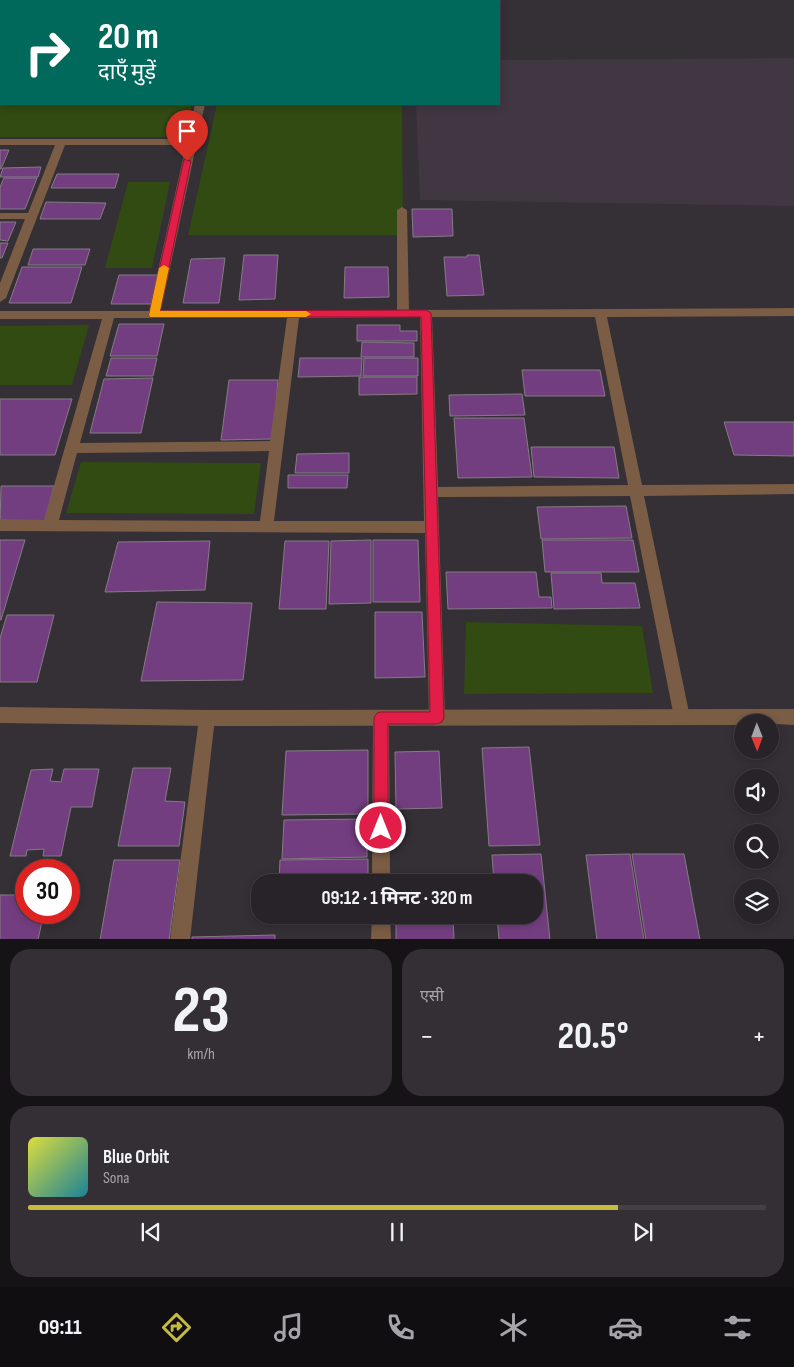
<!DOCTYPE html>
<html lang="hi">
<head>
<meta charset="utf-8">
<style>
  body { margin:0; font-family:"Sofia Sans Condensed","Noto Sans Devanagari",sans-serif; background:#342f34; color:#f1f3f6; height:100vh; display:flex; flex-direction:column; font-size:19px; white-space:nowrap }
  * { box-sizing:border-box; margin:0 }
  p { font-size:16px; color:#a5a4a8 }
  .icon { flex:none; width:28px; height:28px; fill:none; stroke:currentColor; stroke-width:2; stroke-linecap:round; stroke-linejoin:round }
  .map { position:relative; height:939px; overflow:hidden }
  .drawer { display:flex; flex-direction:column; gap:10px; padding:10px; background:#161316; flex:1 }
  .drawer>* { flex:none }
  .banner { position:absolute; left:0px; top:0px; width:500px; height:105px; box-shadow:0 2px 8px #0003,0 0 0 1px #444045; background:#00695c; color:#fff; overflow:hidden }
  .needle { width:32px; rotate:179deg }
  .controls { position:absolute; left:734px; top:714px; display:grid; gap:10px }
  .controls a { display:grid; place-items:center; width:45px; height:45px; border-radius:50%; background:#282328; box-shadow:0 2px 8px #0003,0 0 0 1px #444045; font-size:25px }
  .speed { position:absolute; left:15px; top:859px; display:flex; gap:10px; font-size:25px; font-weight:700; text-align:center }
  .speed>* { display:grid; place-content:center; width:65px; height:65px; border-radius:50%; background:#282328; box-shadow:0 2px 8px #0003,0 0 0 1px #444045; line-height:1 }
  .speed .limit { border:8px solid #d22; background:#fff; color:#111 }
  .pin { position:absolute; display:grid; place-items:center; width:42px; height:42px; color:#fff; margin:-51px -21px; border-radius:50% 50% 50% 0; rotate:-45deg; box-shadow:0 0 5px #0007 }
  .pin .icon { rotate:45deg }
  .me { position:absolute; width:55px; margin:-28px; rotate:0deg; stroke-linejoin:round; filter:drop-shadow(0 0 4px #0008) }
  .turn { display:flex; align-items:center; gap:18px; height:105px; padding:0 15px; font-size:22px }
  .turn .icon { width:65px; height:65px; stroke-width:2.5 }
  .turn b { display:block; font-size:35px; line-height:42px }
  .big { font-size:38px; font-weight:700; line-height:1.1 }
  .drawer .tile { flex:1; display:flex; flex-direction:column; justify-content:center; gap:8px; min-width:0; padding:0 18px; border-radius:20px; background:#342f34 }
  .drawer .dial { align-items:center; gap:0 }
  .dial b { font-size:65px; line-height:1 }
  .song { display:flex; align-items:center; gap:15px }
  .cover { width:60px; height:60px; border-radius:8px; background:linear-gradient(135deg,hsl(60 70% 55%),hsl(190 70% 35%)) }
  .played { height:5px; border-radius:2px; background:linear-gradient(90deg,#c5bc3d 80%,#444045 80%) }
  .keys { display:flex; justify-content:space-around; direction:ltr }
  .heat { display:flex; justify-content:space-between; align-items:center; font-size:28px; direction:ltr }
  .drawer .tiles { flex:1; display:grid; gap:10px; grid-template-columns:1fr 1fr }
  .tile:last-child { grid-column:span 2 }
  .trip { position:absolute; left:251px; top:874px; width:292px; height:50px; border-radius:20px; background:#282328; box-shadow:0 2px 8px #0003,0 0 0 1px #444045; font-weight:700; line-height:50px; text-align:center }
  .tab-bar { display:flex; height:80px; justify-content:space-around; align-items:center; background:#100e10; color:#a5a4a8 }
  .tab-bar .icon { width:35px; height:35px }
  .tab-bar .selected { color:#c5bc3d }
  .tab-bar b { font-size:22px; color:#f1f3f6 }
  .map>svg:first-child { display:block }
</style>
</head>
<body>
<div class="map">
<svg width="794" height="940" viewBox="0 0 794 940">
  <rect width="100%" height="100%" fill="#352f36"/>
  <!-- built -->
  <path fill="#413743" d="M794 58V206L420 200 416 104H499V60Z"/>
  <!-- green -->
  <path fill="#314b13" d="M0 79 1 104H192L185 137H0Z
    M217 104H402L403 235H188Z
    M128 182H170L152 268H105Z
    M89 325 72 385H0V326Z
    M81 462 261 463 254 514 66 513Z
    M466 622 642 626 653 693 464 694Z"/>
  <!-- building -->
  <path fill="#733e80" stroke="#837c84" d="M0 150H9L1 169H0Z
    M41 167 38 177H0L3 168Z
    M57 174H119L115 188H51Z
    M4 178H37L25 209H0V187Z
    M46 202 106 203 100 219H40Z
    M412 209H452L453 236 413 237Z
    M0 222H16L8 241 0 240Z
    M0 243H8L2 258H0Z
    M33 249H90L85 265H28Z
    M244 255H278L275 299 239 300Z
    M467 255H479L484 295 447 296 444 257H467Z
    M225 258 219 303H183L191 259Z
    M22 267H82L71 303H9Z
    M345 267H388L389 297 344 298Z
    M119 275H158L151 304H111Z
    M119 324H164L157 356H110Z
    M357 325H400V331H417V341H357Z
    M362 342 414 343V357H361Z
    M111 358H157L153 376H106Z
    M300 358H362L361 376 298 377Z
    M364 358H418V376H363Z
    M522 370H600L605 396H525Z
    M359 377H417V394L359 395Z
    M153 378 141 433H90L104 379Z
    M229 380H278L273 439 221 440Z
    M522 394 525 415 450 416 449 395Z
    M0 399H72L55 455H0Z
    M454 418H524L532 477 458 478Z
    M724 422H794V456L734 455Z
    M531 447H614L619 478 534 477Z
    M349 453V473H295L297 454Z
    M288 475H348L347 488H288Z
    M1 486H54L44 523 0 524Z
    M626 506 632 538 541 539 537 507Z
    M0 540H25L1 620H0Z
    M371 540V603L329 604 331 541Z
    M373 540H418L420 602H373Z
    M542 540H633L639 572H545Z
    M210 541 205 590 105 592 118 542Z
    M285 541H329L326 609H279Z
    M446 572H536L539 597H551L552 608 448 609Z
    M551 573H601L602 583H635L640 608 554 609Z
    M157 602 252 603 243 680 141 681Z
    M375 612H422L425 677 375 678Z
    M7 615H54L37 682H0V638Z
    M529 747 540 845 489 846 482 748Z
    M368 750V814L282 815 286 751Z
    M439 751 442 808 396 809 395 752Z
    M133 768H171L165 801 185 802 179 846H118Z
    M53 769 50 781 61 782 64 769H99L92 807H71L61 856H43L44 849 27 850 26 856H10L31 770Z
    M367 819V857L282 859 284 820Z
    M541 854 550 940H499L497 915H535V882H494L492 855Z
    M630 854 644 940H597L586 855Z
    M632 854H684L700 940H646Z
    M368 859V882H279L280 860Z
    M114 860H180L169 940H100Z
    M451 878V882H396V879Z
    M0 895H26V912H44L38 940H0Z
    M396 915H453L454 940H396Z
    M275 935V940H192V937Z"/>
  <g fill="none" stroke-linecap="round" stroke-linejoin="round">
    <!-- minor -->
    <path fill="#7b5c44" fill-rule="evenodd" d="M0 23H1V29H0Z
      M0 70H1V76H0Z
      M195 104H205L161 310H397V210L402 207 407 210 409 310 794 308V316L607 317 642 485 794 484V494L644 496 690 717 688 722 682 725 676 722 674 717 630 496 438 497 445 718 443 723 437 726 431 723 429 718 425 533 0 531V519L44 520 102 319H0V311H149L186 145H65L6 298 0 302V283L25 219H0V213H28L55 145H0V139H187ZM420 317 424 521H274L299 318ZM432 317H595L628 485 438 487ZM114 318H287L270 441 80 443ZM269 451 260 521 59 520 77 453Z
      M207 710 213 713 215 718 190 940H170L199 718 201 713Z
      M381 710 387 713 389 718 390 882H372L373 718 375 713Z
      M372 915H390L391 940H371Z"/>
    <!-- tertiary -->
    <path fill="#7b5c44" fill-rule="evenodd" d="M0 707 207 710 794 709V725L742 722V725L207 726 0 723Z"/>
  </g>
  <!-- route -->
  <path fill="#e11d48" stroke="#92132f" d="M184 159 191 161 160 311 426 310 431 313 444 718 442 722 437 724H388V828L386 833 381 835 376 833 374 828V718L377 713 381 712H430L421 317H150L149 315Z"/>
  <!-- slow -->
  <path fill="#f59e0b" d="M164 265 169 268 160 311H306L311 314 306 317H150L149 315 159 268Z"/>
</svg>
<div class="controls">
<a><svg class="needle" viewBox="-14 -14 28 28"><path d="M0-13l5 13h-10z" fill="#e53935"/><path d="M0 13l5-13h-10z" fill="#a5a4a8"/></svg></a>
<a><svg class="icon" aria-label="sound" viewBox="0 0 24 24"><path d="M4 9h4l5-4v14l-5-4H4zM17 9q2 3 0 6"/></svg></a>
<a><svg class="icon" aria-label="search" viewBox="0 0 24 24"><circle cx="10" cy="10" r="6"/><path d="M15 15l6 6"/></svg></a>
<a><svg class="icon" aria-label="layers" viewBox="0 0 24 24"><path d="M12 4l9 5-9 5-9-5zM3 14l9 5 9-5"/></svg></a>
</div>
<div class="speed"><div class="limit">30</div></div>
<div class="pin" style="left:187px;top:161px;background:#d93025"><svg class="icon" aria-label="arrive" viewBox="0 0 24 24"><path d="M6 21V4h12l-3 4 3 4H6"/></svg></div>
<svg class="me" style="left:381px;top:828px" viewBox="-20 -20 40 40"><circle r="17" fill="#e11d48" stroke="#fff" stroke-width="3"/><path d="M0-11L8 9 0 5-8 9z" fill="#fff"/></svg>
<div class="trip">09:12 · 1 मिनट · 320 m</div>
<div class="banner">
<div class="turn"><svg class="icon" aria-label="right" viewBox="0 0 24 24"><path d="M7 20v-9h11M14 6l5 5-5 5"/></svg><div><b>20 m</b>दाएँ मुड़ें</div></div>
</div>
</div>
<section class="drawer">
<div class="tiles">
<div class="tile dial"><b>23</b><p>km/h</p></div>
<div class="tile"><p>एसी</p>
<div class="heat"><a>−</a><b class="big">20.5°</b><a>+</a></div>
</div>
<div class="tile">
<div class="song"><i class="cover"></i><div><b>Blue Orbit</b><p>Sona</p></div></div>
<div class="played"></div>
<div class="keys"><svg class="icon" aria-label="previous" viewBox="0 0 24 24"><path d="M18 5L8 12l10 7zM5 5v14"/></svg><svg class="icon" aria-label="pause" viewBox="0 0 24 24"><path d="M8 5v14M16 5v14"/></svg><svg class="icon" aria-label="next" viewBox="0 0 24 24"><path d="M6 5l10 7-10 7zM19 5v14"/></svg></div>
</div>
</div>
</section>
<nav class="tab-bar">
<b>09:11</b>
<svg class="icon selected" aria-label="directions" viewBox="0 0 24 24"><path d="M12 3l9 9-9 9-9-9zM9 14v-3h6M13 9l2 2-2 2"/></svg>
<svg class="icon" aria-label="music" viewBox="0 0 24 24"><path d="M9 18V5l10-2v13"/><circle cx="6" cy="18" r="3"/><circle cx="16" cy="16" r="3"/></svg>
<svg class="icon" aria-label="phone" viewBox="0 0 24 24"><path d="M5 4h4l2 5-3 2q2 4 5 5l2-3 5 2v4C11 20 4 13 5 4z"/></svg>
<svg class="icon" aria-label="climate" viewBox="0 0 24 24"><path d="M12 3v18M4 7l16 10M4 17L20 7"/></svg>
<svg class="icon" aria-label="car" viewBox="0 0 24 24"><path d="M5 17H2v-5l4-1 3-4h7l3 4 3 1v5h-3M9 17h6M6 11h13"/><circle cx="7" cy="17" r="2"/><circle cx="17" cy="17" r="2"/></svg>
<svg class="icon" aria-label="filters" viewBox="0 0 24 24"><path d="M4 7h16M4 17h16"/><circle cx="9" cy="7" r="2"/><circle cx="15" cy="17" r="2"/></svg>
</nav>
</body>
</html>
